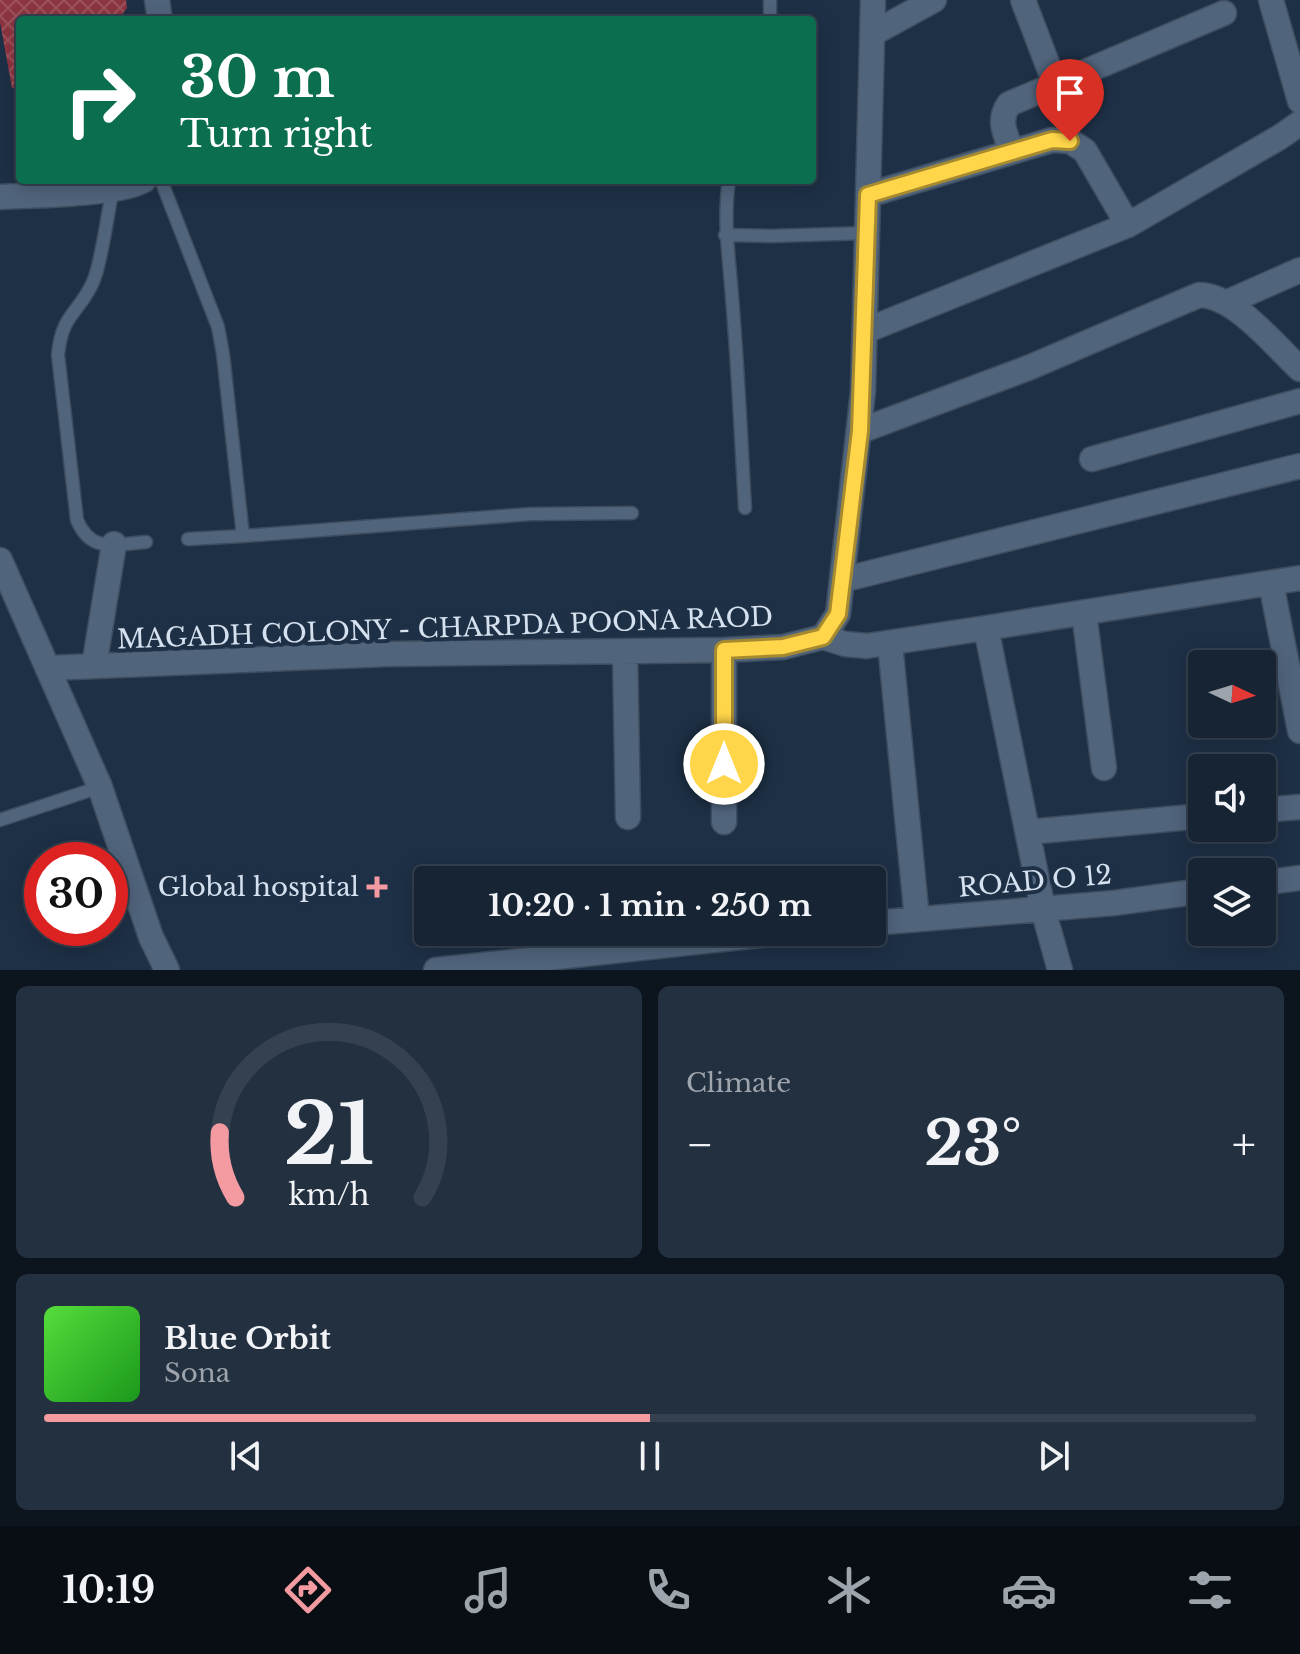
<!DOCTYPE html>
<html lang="en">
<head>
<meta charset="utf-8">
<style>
  body { margin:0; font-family:"Libre Baskerville",serif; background:#233040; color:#f1f3f6; height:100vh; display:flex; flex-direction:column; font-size:30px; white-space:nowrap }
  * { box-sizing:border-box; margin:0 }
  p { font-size:26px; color:#9ea4ac }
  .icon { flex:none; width:44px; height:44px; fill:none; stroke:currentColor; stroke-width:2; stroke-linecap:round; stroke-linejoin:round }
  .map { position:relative; height:970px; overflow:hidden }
  .details { display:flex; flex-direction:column; gap:16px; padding:16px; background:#0c141d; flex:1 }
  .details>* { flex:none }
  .hud { position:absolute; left:16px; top:16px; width:800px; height:168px; border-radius:8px; box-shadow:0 4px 20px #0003,0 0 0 2px #35414f; background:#0b6e4f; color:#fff; overflow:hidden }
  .needle { width:52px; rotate:94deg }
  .tools { position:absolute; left:1188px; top:650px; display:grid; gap:16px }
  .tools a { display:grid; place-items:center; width:88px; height:88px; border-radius:8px; background:#162434; box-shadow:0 4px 20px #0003,0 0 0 2px #35414f; font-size:40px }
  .speed { position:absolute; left:24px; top:842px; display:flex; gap:16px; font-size:40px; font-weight:700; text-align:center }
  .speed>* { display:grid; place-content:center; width:104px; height:104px; border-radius:50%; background:#162434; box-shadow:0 4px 20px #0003,0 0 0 2px #35414f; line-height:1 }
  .speed .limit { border:12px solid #d22; background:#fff; color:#111 }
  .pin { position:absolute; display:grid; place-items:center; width:68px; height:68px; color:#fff; margin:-82px -34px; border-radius:50% 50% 50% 0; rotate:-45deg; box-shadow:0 0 8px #0007 }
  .pin .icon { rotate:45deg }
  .me { position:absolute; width:88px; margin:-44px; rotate:0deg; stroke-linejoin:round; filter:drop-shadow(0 0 6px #0008) }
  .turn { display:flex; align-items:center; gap:28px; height:168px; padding:0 32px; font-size:36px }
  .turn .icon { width:104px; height:104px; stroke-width:2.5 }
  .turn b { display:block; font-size:56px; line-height:68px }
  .big { font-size:60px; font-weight:700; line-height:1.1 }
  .details .tile { flex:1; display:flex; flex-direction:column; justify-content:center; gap:12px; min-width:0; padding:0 28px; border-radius:12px; background:#233040 }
  .details .dial { align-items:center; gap:0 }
  .dial svg { height:208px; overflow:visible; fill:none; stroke:#35414f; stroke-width:7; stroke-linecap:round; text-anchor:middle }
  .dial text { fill:#f1f3f6; stroke:none }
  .song { display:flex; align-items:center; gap:24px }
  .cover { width:96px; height:96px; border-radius:12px; background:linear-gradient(135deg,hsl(110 70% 55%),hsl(120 70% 35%)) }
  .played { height:8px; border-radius:4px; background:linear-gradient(90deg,#f49aa1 50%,#35414f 50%) }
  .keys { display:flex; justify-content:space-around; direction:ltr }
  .heat { display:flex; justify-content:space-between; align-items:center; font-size:44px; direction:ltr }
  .details .tiles { flex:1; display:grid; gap:16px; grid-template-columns:1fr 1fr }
  .tile:last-child { grid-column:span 2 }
  .trip { position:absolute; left:414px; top:866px; width:472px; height:80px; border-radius:8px; background:#162434; box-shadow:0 4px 20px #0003,0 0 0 2px #35414f; font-weight:700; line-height:80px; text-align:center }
  .tabs { display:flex; height:128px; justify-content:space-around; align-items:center; background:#090e15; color:#9ea4ac }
  .tabs .icon { width:56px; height:56px }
  .tabs .active { color:#f49aa1 }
  .tabs b { font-size:36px; color:#f1f3f6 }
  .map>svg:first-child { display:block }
</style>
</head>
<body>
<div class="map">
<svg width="1300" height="970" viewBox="0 0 1300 970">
  <defs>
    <pattern id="building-cross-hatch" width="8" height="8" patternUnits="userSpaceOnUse" patternTransform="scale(2)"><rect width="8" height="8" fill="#8d3541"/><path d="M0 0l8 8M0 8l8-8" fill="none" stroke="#9c525d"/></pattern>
  </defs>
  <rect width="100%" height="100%" fill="#1e3046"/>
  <!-- building -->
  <path fill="url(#building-cross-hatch)" d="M0 0H126L127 8 118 20H20V87L12 88 0 22Z"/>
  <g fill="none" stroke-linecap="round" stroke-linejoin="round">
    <defs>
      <path id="lane" d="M770 20V0
        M161 180 218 327 223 354 243 536 531 514 632 513
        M729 180C723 220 729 257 732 297 738 367 741 438 745 508
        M113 189C107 214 102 262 93 282 78 315 62 313 58 355L77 520C91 554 116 544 146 542
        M725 235 771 236 867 233
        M188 539 243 536
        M0 820 100 787"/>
      <path id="street" d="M157 0 160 20
        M1023 0 1055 84
        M1271 0 1300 101
        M872 34 934 0
        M1012 152C1006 135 997 121 1009 104L1224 13
        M868 195 1052 140 1070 141 1085 151 1128 225
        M0 197C34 195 118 195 144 180
        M1228 302 1300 270
        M865 331 1128 225 1280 137 1300 123
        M860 431 1028 368 1199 295C1235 295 1274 345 1300 369
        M1092 459 1300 401
        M842 580 1300 466
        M1271 583 1300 731
        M1084 613 1104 768
        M823 637 845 644 867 646 986 628
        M890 643 917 919
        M625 651 628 817
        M94 666 114 544
        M48 668 388 654 724 650 783 647 823 637 838 614 863 391 873 0
        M1262 810 1300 807
        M724 822V650
        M1028 832 1202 816
        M1262 883 1300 878
        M872 923 1114 903 1202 891
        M436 970 790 932
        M1060 970 1043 909 986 628 1300 578"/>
      <path id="secondary" d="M0 560 100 787 151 937 167 970"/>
    </defs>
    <!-- lane casing -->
    <use href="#lane" stroke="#3d4c5e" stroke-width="15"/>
    <!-- street casing -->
    <use href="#street" stroke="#3d4c5e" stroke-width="27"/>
    <!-- secondary casing -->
    <use href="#secondary" stroke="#3d4c5e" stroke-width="27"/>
    <!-- lane -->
    <use href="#lane" stroke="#50647c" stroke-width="12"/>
    <!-- street -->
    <use href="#street" stroke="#50647c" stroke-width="24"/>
    <!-- secondary -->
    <use href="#secondary" stroke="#50647c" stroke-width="24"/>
  </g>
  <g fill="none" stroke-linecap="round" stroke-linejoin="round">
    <defs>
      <path id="route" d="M724 764V650L783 647 823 637 838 614 860 431 868 195 1052 140 1070 141"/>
    </defs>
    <!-- route casing -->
    <use href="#route" stroke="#a68a30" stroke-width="20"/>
    <!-- route -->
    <use href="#route" stroke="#ffd54a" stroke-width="14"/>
  </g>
  <!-- markers -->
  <path fill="#f49aa1" stroke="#1e3046" stroke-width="3" d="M373 875h8v8h8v8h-8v8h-8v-8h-8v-8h8z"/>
  <g text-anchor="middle" stroke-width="8" stroke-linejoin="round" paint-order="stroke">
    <!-- street labels -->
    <g font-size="26" fill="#d6e1ef" stroke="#1e3046">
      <text transform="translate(445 628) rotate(-2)" y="9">MAGADH COLONY - CHARPDA POONA RAOD</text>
      <text transform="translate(1035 881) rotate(-5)" y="9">ROAD O 12</text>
    </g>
    <!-- poi labels -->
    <g font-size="26" fill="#d6e1ef" stroke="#1e3046" text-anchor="end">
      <text x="359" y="896">Global hospital</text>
    </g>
  </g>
</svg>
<div class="tools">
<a><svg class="needle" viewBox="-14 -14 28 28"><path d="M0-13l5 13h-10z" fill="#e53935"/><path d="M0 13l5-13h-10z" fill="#9ea4ac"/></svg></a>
<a><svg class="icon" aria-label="sound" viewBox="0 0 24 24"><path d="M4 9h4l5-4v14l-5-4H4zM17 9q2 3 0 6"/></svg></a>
<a><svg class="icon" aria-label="layers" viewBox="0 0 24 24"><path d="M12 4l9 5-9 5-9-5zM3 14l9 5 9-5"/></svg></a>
</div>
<div class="speed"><div class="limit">30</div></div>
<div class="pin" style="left:1070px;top:141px;background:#d93025"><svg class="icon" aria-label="arrive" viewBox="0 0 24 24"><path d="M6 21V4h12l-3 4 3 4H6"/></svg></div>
<svg class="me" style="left:724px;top:764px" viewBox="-20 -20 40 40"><circle r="17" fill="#ffd54a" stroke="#fff" stroke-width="3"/><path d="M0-11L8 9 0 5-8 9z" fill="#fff"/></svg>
<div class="trip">10:20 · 1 min · 250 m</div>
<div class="hud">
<div class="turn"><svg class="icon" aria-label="right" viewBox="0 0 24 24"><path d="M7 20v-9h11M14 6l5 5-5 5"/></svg><div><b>30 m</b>Turn right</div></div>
</div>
</div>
<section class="details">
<div class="tiles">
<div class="tile dial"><svg viewBox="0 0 100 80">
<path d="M14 69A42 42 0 1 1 86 69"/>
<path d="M14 69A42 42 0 0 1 8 44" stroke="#f49aa1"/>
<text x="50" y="56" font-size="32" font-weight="700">21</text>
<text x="50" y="72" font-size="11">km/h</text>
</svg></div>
<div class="tile"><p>Climate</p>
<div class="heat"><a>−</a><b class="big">23°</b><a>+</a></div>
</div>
<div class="tile">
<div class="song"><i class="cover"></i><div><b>Blue Orbit</b><p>Sona</p></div></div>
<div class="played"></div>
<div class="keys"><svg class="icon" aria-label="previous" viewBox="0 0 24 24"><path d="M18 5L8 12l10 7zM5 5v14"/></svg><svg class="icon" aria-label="pause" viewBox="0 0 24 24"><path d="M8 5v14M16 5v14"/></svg><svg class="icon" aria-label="next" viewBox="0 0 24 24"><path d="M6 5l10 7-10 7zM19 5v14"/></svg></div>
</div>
</div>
</section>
<nav class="tabs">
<b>10:19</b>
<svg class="icon active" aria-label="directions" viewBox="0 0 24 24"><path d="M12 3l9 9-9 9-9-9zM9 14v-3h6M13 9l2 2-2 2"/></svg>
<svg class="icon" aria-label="music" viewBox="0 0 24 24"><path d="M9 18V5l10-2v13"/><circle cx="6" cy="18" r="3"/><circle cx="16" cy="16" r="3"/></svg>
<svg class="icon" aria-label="phone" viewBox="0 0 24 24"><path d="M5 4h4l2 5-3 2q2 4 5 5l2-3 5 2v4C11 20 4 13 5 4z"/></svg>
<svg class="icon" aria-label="climate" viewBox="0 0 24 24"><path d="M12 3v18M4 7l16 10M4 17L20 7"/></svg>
<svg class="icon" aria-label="car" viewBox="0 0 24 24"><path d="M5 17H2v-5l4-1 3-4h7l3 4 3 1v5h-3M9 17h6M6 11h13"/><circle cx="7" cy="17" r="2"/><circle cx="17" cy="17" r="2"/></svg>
<svg class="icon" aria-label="filters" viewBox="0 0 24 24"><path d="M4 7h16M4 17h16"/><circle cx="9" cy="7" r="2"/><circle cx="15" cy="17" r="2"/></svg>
</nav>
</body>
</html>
